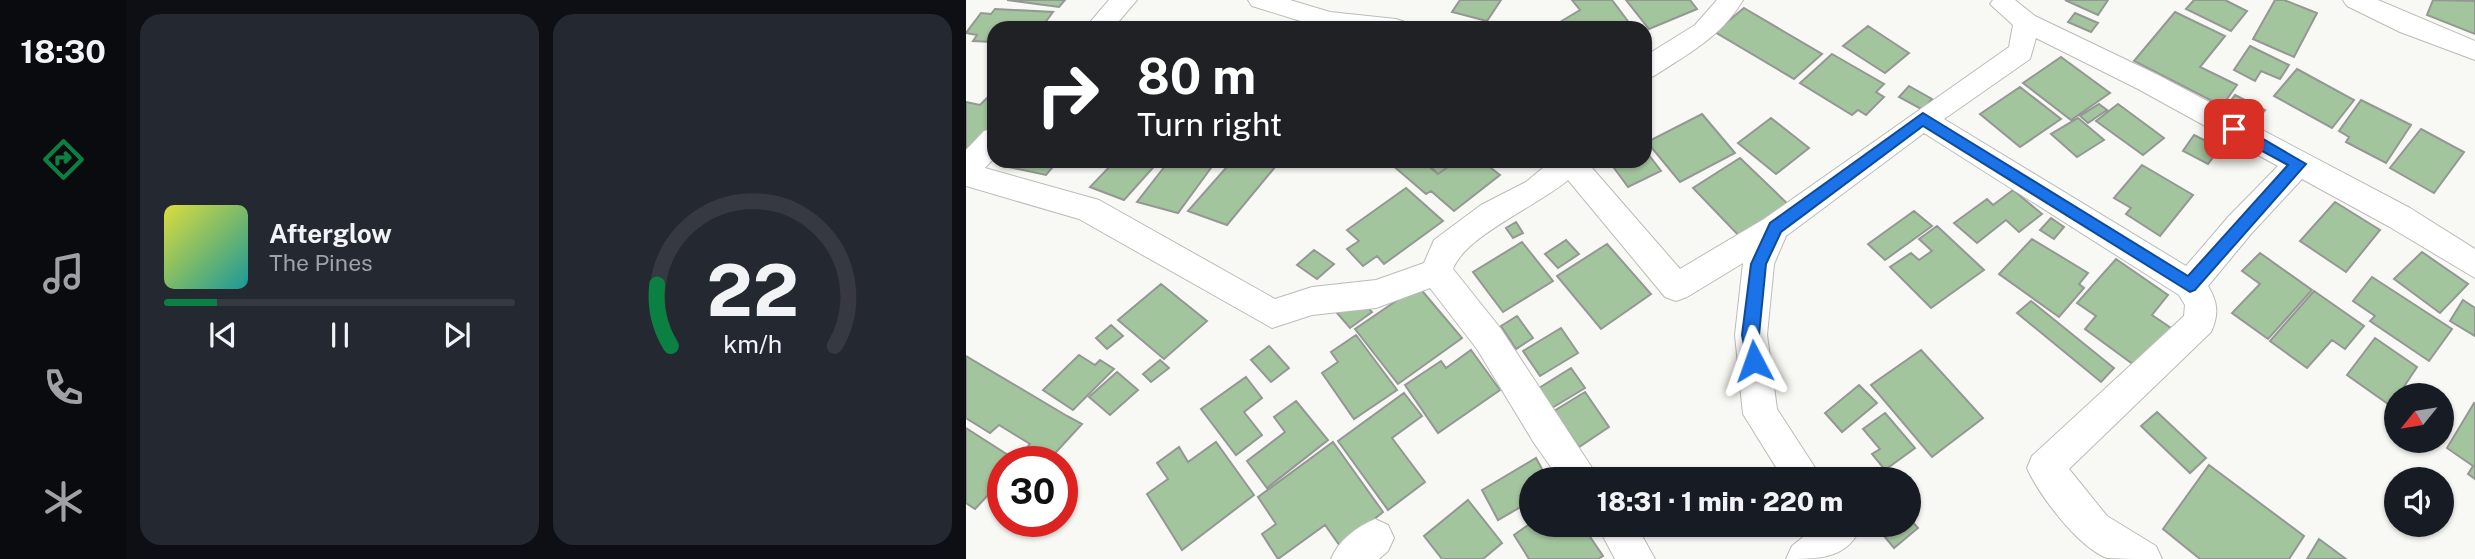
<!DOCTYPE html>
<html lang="en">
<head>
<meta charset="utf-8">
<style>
  body { margin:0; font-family:"Public Sans",sans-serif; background:#242831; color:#f1f3f6; height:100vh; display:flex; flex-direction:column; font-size:26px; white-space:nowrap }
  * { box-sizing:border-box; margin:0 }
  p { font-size:23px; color:#9ea1a6 }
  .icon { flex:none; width:38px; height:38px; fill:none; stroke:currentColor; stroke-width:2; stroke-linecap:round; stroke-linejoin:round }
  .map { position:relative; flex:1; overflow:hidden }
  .panel { display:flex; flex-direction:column; gap:14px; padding:14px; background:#0d0f14; width:840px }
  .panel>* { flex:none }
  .banner { position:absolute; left:21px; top:21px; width:665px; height:147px; border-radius:21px; box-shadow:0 2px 5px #0004; background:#202124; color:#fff; overflow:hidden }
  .needle { width:46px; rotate:240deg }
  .tools { position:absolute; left:1418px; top:383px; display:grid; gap:14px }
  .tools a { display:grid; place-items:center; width:70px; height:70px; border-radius:50%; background:#171b24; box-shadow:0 2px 5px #0004; font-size:35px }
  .speed { position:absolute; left:21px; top:446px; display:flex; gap:14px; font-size:35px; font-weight:700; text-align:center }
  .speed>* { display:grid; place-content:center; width:91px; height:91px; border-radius:50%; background:#171b24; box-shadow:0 2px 5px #0004; line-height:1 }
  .speed .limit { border:10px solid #d22; background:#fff; color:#111 }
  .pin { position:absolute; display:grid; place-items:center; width:60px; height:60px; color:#fff; margin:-30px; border-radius:14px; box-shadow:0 4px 10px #0006 }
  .me { position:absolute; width:77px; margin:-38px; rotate:356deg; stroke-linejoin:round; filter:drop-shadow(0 0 5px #0008) }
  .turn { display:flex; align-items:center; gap:24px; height:147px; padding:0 35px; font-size:32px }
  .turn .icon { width:91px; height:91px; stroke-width:2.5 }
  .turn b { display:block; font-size:49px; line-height:60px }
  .panel .tile { flex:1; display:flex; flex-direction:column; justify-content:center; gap:10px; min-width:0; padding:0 24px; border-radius:21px; background:#242831 }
  .panel .dial { align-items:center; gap:0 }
  .dial svg { height:182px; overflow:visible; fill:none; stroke:#363941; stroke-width:7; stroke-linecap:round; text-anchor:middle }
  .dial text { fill:#f1f3f6; stroke:none }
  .song { display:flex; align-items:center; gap:21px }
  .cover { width:84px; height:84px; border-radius:10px; background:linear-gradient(135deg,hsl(60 70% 55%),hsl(180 70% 35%)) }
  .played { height:7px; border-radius:4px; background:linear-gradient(90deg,#0b8043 15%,#363941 15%) }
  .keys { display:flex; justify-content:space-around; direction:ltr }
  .panel .tiles { flex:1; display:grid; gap:14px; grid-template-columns:repeat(2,1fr) }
  .trip { position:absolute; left:553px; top:467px; width:402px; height:70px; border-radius:35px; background:#171b24; box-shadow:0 2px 5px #0004; font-weight:800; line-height:70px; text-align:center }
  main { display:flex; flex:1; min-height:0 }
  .menu { display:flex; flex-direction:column; width:126px; justify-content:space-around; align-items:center; background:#090b0e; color:#9ea1a6 }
  .menu .icon { width:49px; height:49px }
  .menu .current { color:#0b8043 }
  .menu b { font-size:32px; color:#f1f3f6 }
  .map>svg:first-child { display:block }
</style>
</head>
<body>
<main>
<nav class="menu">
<b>18:30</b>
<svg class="icon current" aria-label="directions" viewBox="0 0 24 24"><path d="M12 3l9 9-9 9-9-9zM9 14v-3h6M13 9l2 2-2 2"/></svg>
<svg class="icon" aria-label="music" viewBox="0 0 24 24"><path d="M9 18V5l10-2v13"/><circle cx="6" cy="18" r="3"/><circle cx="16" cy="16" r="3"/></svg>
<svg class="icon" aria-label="phone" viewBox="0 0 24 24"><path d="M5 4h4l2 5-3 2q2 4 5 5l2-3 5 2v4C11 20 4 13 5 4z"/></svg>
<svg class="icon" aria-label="climate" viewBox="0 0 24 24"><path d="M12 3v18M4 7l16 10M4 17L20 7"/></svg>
</nav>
<section class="panel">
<div class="tiles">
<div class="tile">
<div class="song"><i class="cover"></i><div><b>Afterglow</b><p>The Pines</p></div></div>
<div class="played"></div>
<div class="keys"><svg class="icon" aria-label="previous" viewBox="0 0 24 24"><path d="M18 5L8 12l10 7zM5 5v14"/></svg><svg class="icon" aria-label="pause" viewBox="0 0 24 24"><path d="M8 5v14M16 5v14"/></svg><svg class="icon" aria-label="next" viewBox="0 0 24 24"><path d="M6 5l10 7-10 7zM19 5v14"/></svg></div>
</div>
<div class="tile dial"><svg viewBox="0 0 100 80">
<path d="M14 69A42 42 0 1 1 86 69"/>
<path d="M14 69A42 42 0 0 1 8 42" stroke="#0b8043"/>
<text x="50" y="56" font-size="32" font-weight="700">22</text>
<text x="50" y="72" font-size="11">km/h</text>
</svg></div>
</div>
</section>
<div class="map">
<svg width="1509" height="559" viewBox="0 0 1509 559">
  <rect width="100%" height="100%" fill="#f8f8f4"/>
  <!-- building -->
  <path fill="#a3c59e" stroke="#949794" stroke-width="2" d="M41 0H99L93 7Z
    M494 0H535L521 21 486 12Z
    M606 0H646L667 28H602L594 22 614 10Z
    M660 0H724L731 9 683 29Z
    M1099 0H1142L1132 15Z
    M1228 0H1259L1281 11 1265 31 1220 9Z
    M1309 0H1318L1351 13 1328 57 1287 39Z
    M1467 0 1509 1V34L1461 15Z
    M778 8 856 54 828 79 749 32Z
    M29 9 87 12 75 28H28V42L7 41 11 35 0 33 15 13 25 14Z
    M1209 12 1259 36 1234 67 1271 85 1256 106 1168 61Z
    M1109 13 1132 23 1125 32 1102 22Z
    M902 26 943 53 919 73 877 46Z
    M1284 46 1323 65 1314 79 1295 71 1289 81 1268 70Z
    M866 54 918 84 910 92 918 97 900 115 892 110 886 115 834 83Z
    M1095 57 1144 93 1105 120 1057 83Z
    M1331 69 1388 100 1366 128 1308 96Z
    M943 86 966 99 957 110 933 97Z
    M1054 87 1095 119 1054 147 1014 114Z
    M28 91V123L0 151V102L14 105Z
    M1269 95 1299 110 1293 118 1263 103Z
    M1395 100 1445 125 1420 163 1380 142 1383 137 1373 131Z
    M1133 104 1141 110 1122 123 1114 116Z
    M1152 104 1198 138 1177 155 1130 121Z
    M736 114 769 153 714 182 681 142Z
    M805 118 843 148 810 174 772 143Z
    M1112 118 1138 140 1111 157 1085 134Z
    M1455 129 1498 152 1468 193 1424 168Z
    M1228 135 1254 148 1242 164 1217 151Z
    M679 150 695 171 662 187 643 161H679Z
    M774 158 826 208 777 240 727 188Z
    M42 161H92L80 175 38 166Z
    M149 161H193L158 200 124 187Z
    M203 161H250L212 213 171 202Z
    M266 161H314L261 225 222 211Z
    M427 161H459L472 174 486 164 482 161H516L534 175 488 211 465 191 460 194 424 163Z
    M482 161 486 164 472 174 457 162Z
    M1176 165 1227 195 1194 236 1160 214 1165 208 1148 198Z
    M440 188 477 221 418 264 411 256 397 266 381 249 393 241 381 230Z
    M1047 190 1076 214 1053 232 1040 220 1011 243 988 223 1021 199 1027 205Z
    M1369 202 1414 230 1380 272 1334 241Z
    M948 211 966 226 919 260 902 244Z
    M1085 218 1098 227 1088 239 1074 230Z
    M550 222 557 233 547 238 540 228Z
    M971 226 1018 270 965 308 924 267 945 253 953 260 966 251 953 239Z
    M1066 239 1122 273 1113 284 1118 288 1093 317 1033 274Z
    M600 240 613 254 592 268 579 254Z
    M556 242 587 281 537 312 507 272Z
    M641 244 685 294 635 329 591 276Z
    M348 250 368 264 351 279 331 265Z
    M1456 252 1502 284 1474 313 1428 279Z
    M1294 253 1346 290 1302 339 1266 313 1294 284 1276 271Z
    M1150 259 1202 295 1186 315 1205 328 1172 368 1119 329 1130 316 1111 303Z
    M1406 277 1486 329 1463 361 1404 321 1409 316 1387 301Z
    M195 284 241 321 198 359 152 320Z
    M452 286 496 338 432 384 389 329Z
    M1348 291 1398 326 1379 349 1366 340 1341 368 1304 341Z
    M393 298 406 312 384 328 371 313Z
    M1497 300 1509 308V336L1484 321Z
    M1065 301 1148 368 1135 382 1051 313Z
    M551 316 567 338 550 349 535 326Z
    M145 325 157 336 141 349 130 338Z
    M595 328 612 353 574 376 557 351Z
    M390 335 431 390 388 419 356 373 372 362 365 352Z
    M1409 338 1451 367 1425 406 1381 375Z
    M303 346 323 368 305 382 285 360Z
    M505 350 534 390 472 433 439 385 475 361 480 368Z
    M955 350 1017 418 966 457 905 385Z
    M113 355 129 365 134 360 148 369 107 410 77 390Z
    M0 356 101 416 116 424 81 462H71L56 453 64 444 33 425 24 433 0 418Z
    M194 360 203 368 185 382 177 374Z
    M605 368 619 388 586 408 573 388Z
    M151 372 172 390 144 415 123 397Z
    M280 377 296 398 278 412 296 435 270 455 235 409Z
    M893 385 911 403 876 432 859 413Z
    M619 392 643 427 613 447 588 411Z
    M438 393 456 416 426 438 459 482 422 510 372 441Z
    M330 401 362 440 301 488 281 461 319 432 308 417Z
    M1508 403 1509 404V479L1502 474 1507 466 1481 448Z
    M1191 412 1240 458 1224 473 1175 426Z
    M919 413 949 448 919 470 906 454 914 449 897 429Z
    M0 428 53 462H37V479L9 509 0 503Z
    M250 442 288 495 216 550 181 494 202 479 191 463 213 447 222 462Z
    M367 442 417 512 374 546 359 525 312 559 296 534 310 524 292 497Z
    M570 458 582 480H565V501L532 520 516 490Z
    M1243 465 1338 536 1323 559H1234L1197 529Z
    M502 500 536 543 517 559H476L458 536Z
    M943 518 952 528 928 548 909 525H943Z
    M565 523V525H616L637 556 632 559H563L548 535Z
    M1353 539 1380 559H1341Z"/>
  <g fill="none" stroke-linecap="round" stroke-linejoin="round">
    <defs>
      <path id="minor" d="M143 0H171L147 28H119Z
        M282 0H324L364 12 430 19 439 22 443 28H357L286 6Z
        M751 0H777C755 37 723 53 688 76L679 79V56L729 25Z
        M1027 0H1049L1069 16 1192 75 1444 208 1509 249V278L1422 226 1336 179 1285 234 1242 286C1252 302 1253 315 1245 332L1103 469 1141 516 1190 546 1196 559C1180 559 1155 559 1141 558 1112 547 1073 495 1061 468L1066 456 1218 316 1219 305 1213 295 958 133 820 236 808 264 801 335 811 409 857 480H818L777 414 769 335 777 263 721 297 710 301 699 297 602 180C573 205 499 236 487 269L535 329 634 480H594L568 443 511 349 464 288 410 308 346 315 306 328 113 219 0 186V150L18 131 28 128V158L19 168 133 200 309 299 346 287 410 280 458 263 468 240 515 205 560 182 585 161H620L714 269 798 219 1043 47 1047 25 1024 4ZM1070 38 1172 89 1312 166 1263 216 1220 266 978 119 1064 59Z
        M1377 0H1412L1509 41V60L1434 32 1381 6Z
        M409 519 422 525 428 538 422 551 413 559H365C373 540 390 527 409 519Z
        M631 525H670L689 559H649Z
        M852 525H890L893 531C879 559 851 559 820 559L826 546Z"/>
    </defs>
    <!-- minor casing -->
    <use href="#minor" stroke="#bbbcb8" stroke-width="2"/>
    <!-- minor -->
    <use href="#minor" fill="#fff" fill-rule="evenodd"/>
  </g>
  <!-- route -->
  <path fill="#1a73e8" stroke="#114b97" stroke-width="2" d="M957 113 1222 276 1322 165 1263 133V125H1273L1340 164 1229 290 1224 292 957 126 815 232 800 264 793 335 796 361 788 369 782 367 776 335 785 264 804 223Z"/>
</svg>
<div class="tools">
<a><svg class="needle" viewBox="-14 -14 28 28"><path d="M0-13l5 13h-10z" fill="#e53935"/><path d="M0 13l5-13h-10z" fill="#9ea1a6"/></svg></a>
<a><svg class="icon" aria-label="sound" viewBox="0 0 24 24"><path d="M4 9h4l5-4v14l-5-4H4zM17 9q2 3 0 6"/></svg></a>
</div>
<div class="speed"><div class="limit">30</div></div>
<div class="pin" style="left:1268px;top:129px;background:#d93025"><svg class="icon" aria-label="arrive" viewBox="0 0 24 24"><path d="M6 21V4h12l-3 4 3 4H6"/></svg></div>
<svg class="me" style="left:788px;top:361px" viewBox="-20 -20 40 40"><path d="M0-17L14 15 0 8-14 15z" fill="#1a73e8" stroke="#fff" stroke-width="4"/></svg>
<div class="trip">18:31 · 1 min · 220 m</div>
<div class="banner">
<div class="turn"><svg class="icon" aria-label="right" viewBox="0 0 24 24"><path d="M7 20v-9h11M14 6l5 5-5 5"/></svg><div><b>80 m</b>Turn right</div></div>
</div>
</div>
</main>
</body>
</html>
